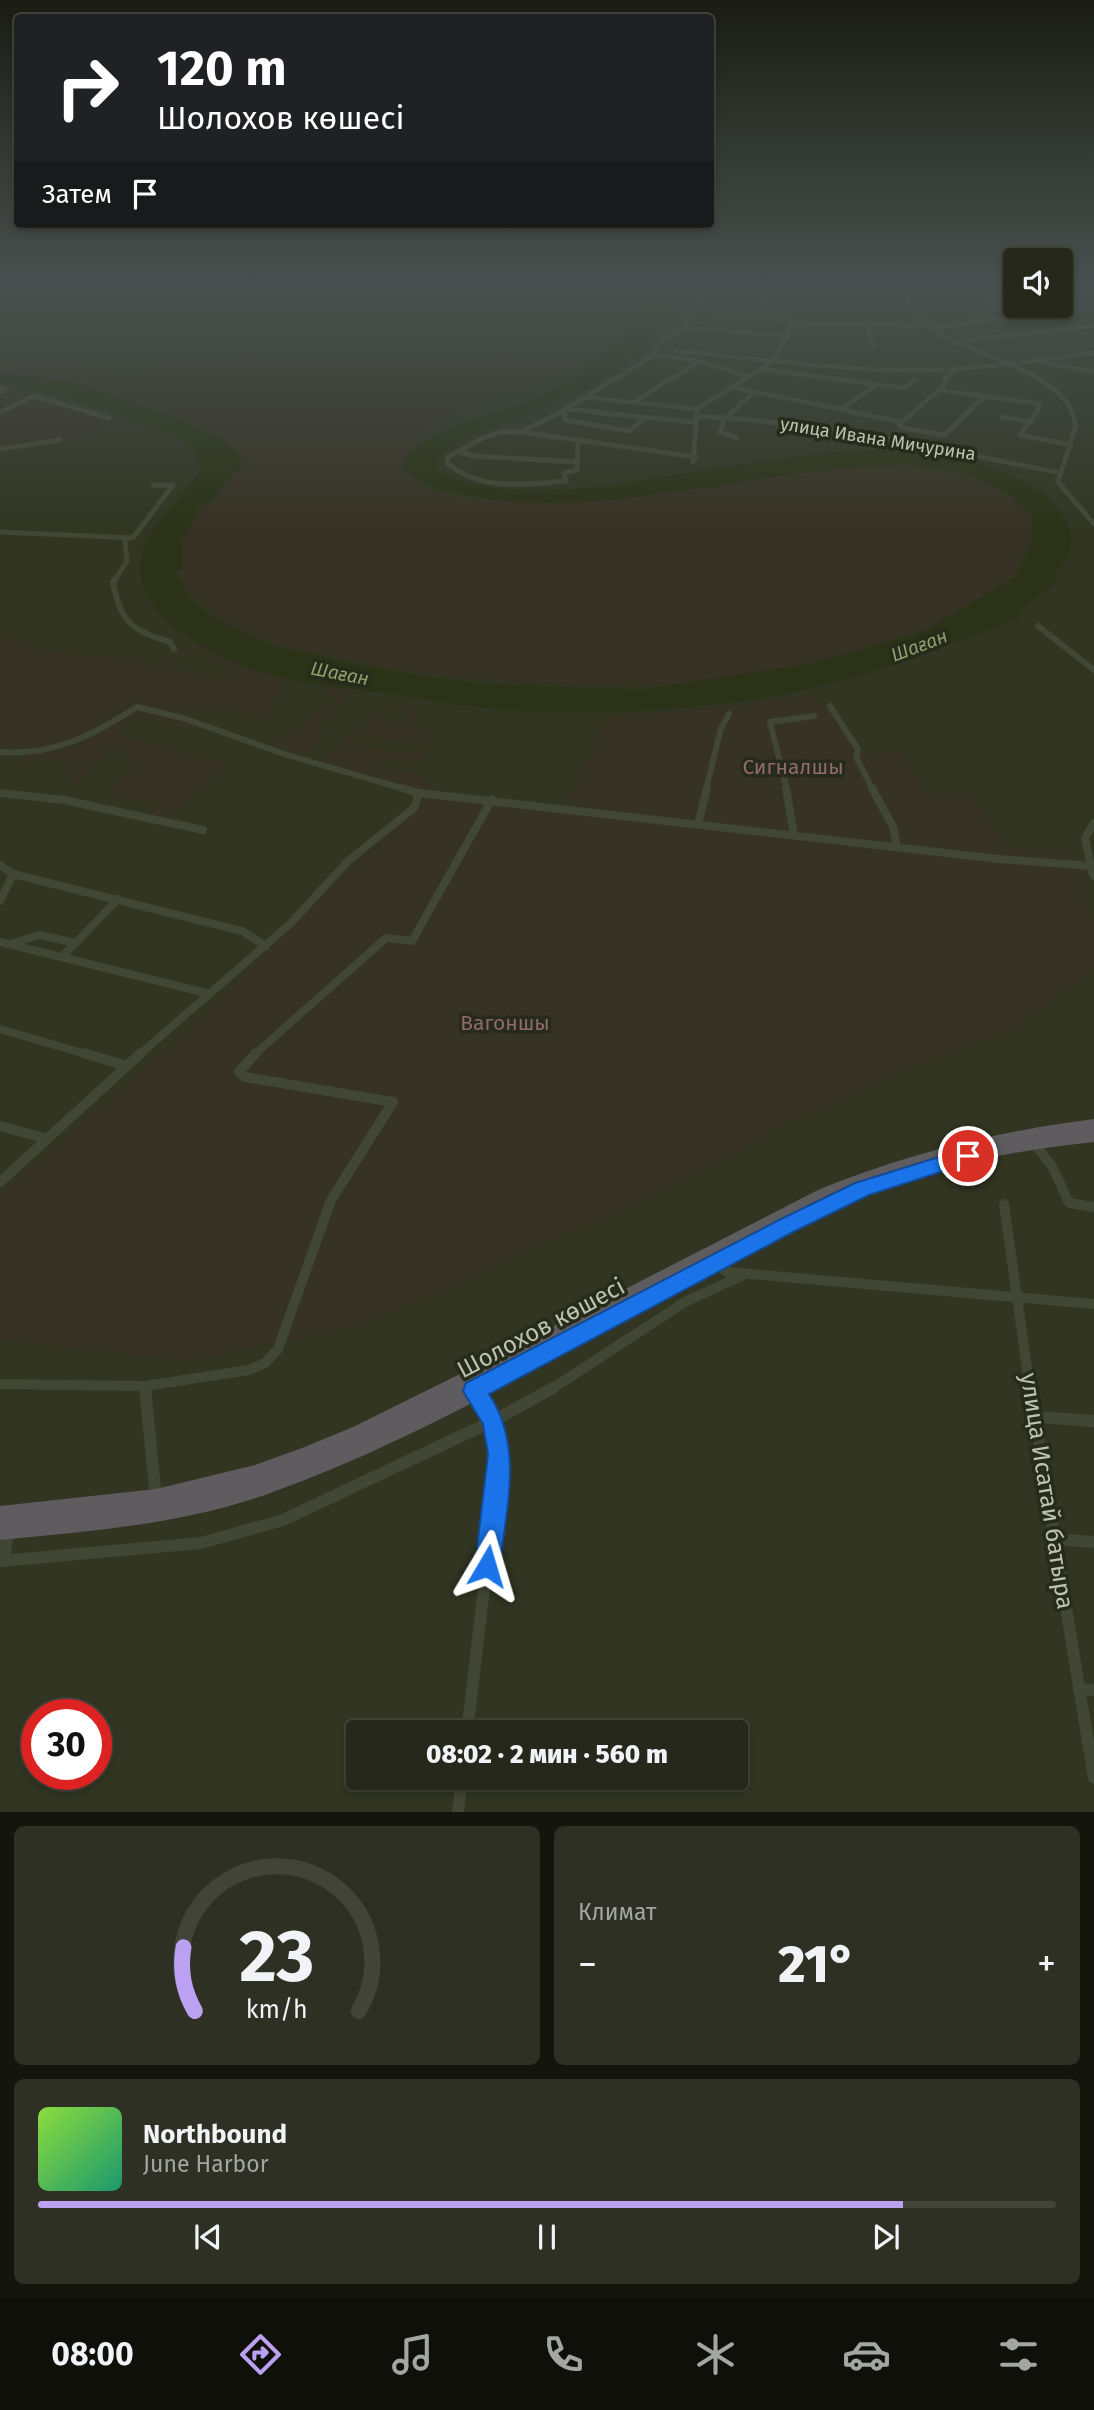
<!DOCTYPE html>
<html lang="ru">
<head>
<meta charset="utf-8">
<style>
  body { margin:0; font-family:"Fira Sans",sans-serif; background:#2d3023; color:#f1f3f6; height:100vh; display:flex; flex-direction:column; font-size:26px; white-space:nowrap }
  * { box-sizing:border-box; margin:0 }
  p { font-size:23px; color:#a3a6a2 }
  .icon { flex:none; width:38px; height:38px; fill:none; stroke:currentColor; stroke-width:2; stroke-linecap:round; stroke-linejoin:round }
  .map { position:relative; height:1812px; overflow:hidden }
  .details { display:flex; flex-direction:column; gap:14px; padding:14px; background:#14160e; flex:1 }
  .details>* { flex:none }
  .banner { position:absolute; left:14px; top:14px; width:700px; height:214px; border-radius:7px; box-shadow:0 4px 10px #0003,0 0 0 2px #424439; background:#202124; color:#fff; overflow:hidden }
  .buttons { position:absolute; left:1003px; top:248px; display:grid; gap:14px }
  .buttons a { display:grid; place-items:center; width:70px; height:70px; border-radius:7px; background:#25281a; box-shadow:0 4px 10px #0003,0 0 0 2px #424439; font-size:35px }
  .speed { position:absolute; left:21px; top:1699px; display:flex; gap:14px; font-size:35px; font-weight:700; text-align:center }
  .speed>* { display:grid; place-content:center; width:91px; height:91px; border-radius:50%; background:#25281a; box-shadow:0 4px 10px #0003,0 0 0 2px #424439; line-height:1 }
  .speed .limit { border:10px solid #d22; background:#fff; color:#111 }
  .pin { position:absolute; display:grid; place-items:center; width:60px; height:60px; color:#fff; margin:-30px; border:4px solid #fff; border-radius:50%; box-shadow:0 2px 7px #0007 }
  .me { position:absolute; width:77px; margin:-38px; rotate:7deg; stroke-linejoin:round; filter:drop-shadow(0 0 5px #0008) }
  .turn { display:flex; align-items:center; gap:24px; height:147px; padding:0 28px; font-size:32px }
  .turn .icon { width:91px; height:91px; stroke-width:2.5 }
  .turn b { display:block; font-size:49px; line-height:60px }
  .then { display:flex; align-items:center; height:66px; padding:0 28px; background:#0003; gap:14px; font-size:26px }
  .big { font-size:52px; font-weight:800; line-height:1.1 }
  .details .tile { flex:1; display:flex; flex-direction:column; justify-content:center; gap:10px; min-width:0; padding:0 24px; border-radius:10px; background:#2d3023 }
  .details .dial { align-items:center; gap:0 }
  .dial svg { height:182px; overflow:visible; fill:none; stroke:#424439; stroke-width:7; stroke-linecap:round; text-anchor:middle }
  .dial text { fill:#f1f3f6; stroke:none }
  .song { display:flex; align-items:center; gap:21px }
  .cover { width:84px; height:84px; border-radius:10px; background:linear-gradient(135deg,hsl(90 70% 55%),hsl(160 70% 35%)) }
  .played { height:7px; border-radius:4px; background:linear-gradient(90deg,#bca0f2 85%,#424439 85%) }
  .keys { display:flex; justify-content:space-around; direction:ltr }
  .heat { display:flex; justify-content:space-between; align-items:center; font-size:38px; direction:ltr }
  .details .tiles { flex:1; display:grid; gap:14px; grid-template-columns:1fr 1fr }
  .tile:last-child { grid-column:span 2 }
  .trip { position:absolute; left:346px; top:1720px; width:402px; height:70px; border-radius:7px; background:#25281a; box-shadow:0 4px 10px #0003,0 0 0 2px #424439; font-weight:800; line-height:70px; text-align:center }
  .menu { display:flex; height:112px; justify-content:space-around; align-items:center; background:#0f100a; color:#a3a6a2 }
  .menu .icon { width:49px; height:49px }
  .menu .selected { color:#bca0f2 }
  .menu b { font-size:32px; color:#f1f3f6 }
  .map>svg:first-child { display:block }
</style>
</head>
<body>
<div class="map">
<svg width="1094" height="1812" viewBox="0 0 1094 1812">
  <rect width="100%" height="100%" fill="#313522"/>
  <!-- green -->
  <path fill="#363224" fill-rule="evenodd" d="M0 281H650L649 294 621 327 556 331 554 347 601 352 595 358 500 391 472 408 429 423C420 439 405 453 402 468 409 475 418 485 426 489 444 497 480 500 500 501 560 505 621 499 681 491 779 478 953 432 1029 515L1030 538 1014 577 924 630 815 662 674 685 545 684 404 671 279 645 222 619 192 596 185 580 176 574 186 569 182 555 184 545 181 542 203 506 215 500 235 474 243 469 242 456 221 437 156 407 81 383 0 371V365L18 364 40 338 0 336ZM81 341 184 352 138 378 94 372 51 351Z
    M0 386 118 419 83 437 0 450Z
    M0 634 52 652 131 658 150 668 199 643 205 647 170 666C191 668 203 683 225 678L230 673 229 668 203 655 210 649 247 668 295 681 282 683 276 708 262 720 222 706 215 714 184 707 197 726 192 730 143 717 139 712 119 734 214 760 232 759 210 784 164 820 144 817 160 804 126 799 108 791 135 767 111 747 73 786 64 760 18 762 23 755C68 754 100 736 136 711L135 701 82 736 41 748H0Z
    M323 686 360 690 342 699 347 702 319 728 331 733 306 757 270 744C292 727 314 716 336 699Z
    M814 694 821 705 833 706 863 753 902 751 926 793 973 794 1004 843 1025 849 1075 851 1085 871 1083 890 1094 922V971L1018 1028 919 1066 793 1122 662 1192 369 1324 187 1361 0 1340V1194L177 1038 424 798 456 797 565 806 608 716 730 707Z
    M387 705 416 711 423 717 416 722 418 730 434 725 427 735 432 740 426 747 370 737 354 739 356 744 398 753 409 747 416 752 425 748 434 751 414 766 390 760 371 766 378 775 414 770 430 786 452 790 453 794 403 788 321 762 368 719 393 714V727L408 719 403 714 389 710Z"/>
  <!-- water -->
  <path fill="#2b3217" d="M656 281H678L663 322 644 351 587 389 520 418 480 431 452 446 437 459 439 472C506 507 622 484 695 471 708 468 719 470 732 466 770 461 809 454 848 451 902 447 1013 460 1050 501 1060 512 1070 521 1071 536 1072 549 1065 566 1054 573L1058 580 1019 611V618C929 653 841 688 744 701 699 707 652 711 606 712 555 714 498 711 447 703 429 701 412 696 394 694 345 688 295 685 248 668 209 654 134 613 141 563 146 526 182 499 201 470 200 463 195 452 190 446 170 425 31 387 0 384V372L81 383 182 420 220 438 241 457V468L233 473 213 500 198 508 187 533 178 542 182 545 181 569 173 574 182 580 187 597 219 621 274 646 402 673 474 683 640 690 815 663 924 631 1016 577 1033 539 1032 515C1014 497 990 481 965 474 907 459 843 467 786 475 686 489 570 515 470 496 444 491 422 489 404 468L406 456C438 428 478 420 517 405 566 386 607 362 636 318 644 306 654 295 656 281Z"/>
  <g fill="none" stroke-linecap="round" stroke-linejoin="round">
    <!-- minor-far5 -->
    <path stroke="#424635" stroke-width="4.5" d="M755 281 767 301 769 317
      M812 281 824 288 825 300
      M899 281C906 294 915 318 927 327 962 352 1058 370 1072 413
      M979 281 1015 297
      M1085 281 1094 284
      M824 288 951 290 1015 283
      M951 290 973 313
      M1060 294 1094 290
      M698 303 795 323 925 326
      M970 311 1000 307 982 297
      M721 315 749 317
      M867 325 873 346
      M684 328 788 336
      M930 328 1094 306
      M961 341 1094 326
      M676 351C756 359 837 370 917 370 977 370 1035 361 1094 353
      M654 355 698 361 748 376
      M1042 362 1094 372
      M760 369 904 388 914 380
      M0 387 5 389 0 392
      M731 387 859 413
      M939 390 1040 404 1037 413
      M583 397 697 409
      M634 402 698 362
      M566 409 609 413
      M841 410 876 385
      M0 412 34 396 93 413
      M559 413 654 355 663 338C691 333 688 316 699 297 702 292 713 287 718 284L715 281
      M697 413V409L775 360 791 325 795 323
      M731 413 754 392
      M912 413 943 387 946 380 943 379 951 374 952 369
      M967 413 984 396"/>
    <!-- minor-far4 -->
    <path stroke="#424635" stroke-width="5" d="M87 412 109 418
      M561 412 521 432H501L483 438 448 457 447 463C480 491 525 485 566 481L564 473 577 470 578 444 582 441
      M564 412 565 420 629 431 645 418
      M592 412 694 422
      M733 412 724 420 720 432 737 438
      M851 412 901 422
      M914 412 899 424 902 428 945 435 968 412
      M1037 412 1020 435 1071 445
      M1072 412 1076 425 1058 482 1094 524
      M695 416C819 422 939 448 1060 473
      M1002 417 1031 422
      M521 432 696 457
      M0 449 60 440
      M458 452 476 456 578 462
      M693 462 697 412
      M0 532 133 538 173 485H153
      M115 580 127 561 125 540"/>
    <!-- minor-far3 -->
    <path stroke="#424635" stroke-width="6" d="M116 578 113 582C120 621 131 631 170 642L174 649
      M1038 626 1094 670
      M830 706 858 749 856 757 873 790
      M0 752C54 756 93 735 137 707L183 718 287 755 408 790
      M706 790 721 728 729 714
      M787 790 770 722 814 716"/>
    <!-- minor-far2 -->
    <path stroke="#424635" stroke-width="8" d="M402 788 419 793 999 859 1091 866 1085 838 1094 823
      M786 788 794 835
      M872 788 893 827 897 847
      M0 793 64 800 203 830
      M698 824 707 788
      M0 865 13 874 242 931 266 946
      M0 901 13 874
      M0 942 210 994
      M11 944 39 935 76 943
      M62 957 118 899
      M0 1029 89 1055
      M139 1055 291 923 348 861 414 808 419 793
      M254 1055 386 938 412 941 492 799"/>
    <!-- minor-far1 -->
    <path stroke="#424635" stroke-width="10" d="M83 1053 127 1066
      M0 1126 48 1139
      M1033 1142 1052 1166 1069 1203 1094 1207
      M0 1182 141 1053
      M1004 1204 1030 1390
      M716 1263 727 1272 1094 1304
      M0 1384 145 1386V1390
      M145 1386 249 1370 265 1363 278 1349 331 1200 393 1102 245 1077 239 1072 256 1053
      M550 1390 685 1302 746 1274"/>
    <!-- minor -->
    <path stroke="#424635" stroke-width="12" d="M145 1388 156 1498
      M1030 1388 1094 1778
      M1034 1417 1094 1421
      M1054 1539 1094 1542
      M0 1561 201 1543 283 1520 493 1421 553 1388
      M4 1561 8 1531
      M1079 1689 1094 1690
      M467 1732 500 1454 493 1421 474 1391
      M458 1812 462 1778"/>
    <!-- tertiary -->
    <path stroke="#424635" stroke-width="10" d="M1091 866 1094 875"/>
    <!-- trunk -->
    <path fill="#5e5c5f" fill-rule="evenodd" d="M1094 1119V1142C1017 1150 942 1164 870 1193 811 1216 757 1248 701 1278 561 1354 423 1438 273 1492 186 1524 92 1531 0 1540V1506L156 1489 255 1465 302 1448 353 1427 462 1373 820 1189C909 1153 999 1131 1094 1119Z"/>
  </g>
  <!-- sky -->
  <linearGradient id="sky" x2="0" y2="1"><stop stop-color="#1b1d13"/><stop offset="0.53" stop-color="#48514f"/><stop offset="1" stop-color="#48514f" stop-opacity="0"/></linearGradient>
  <rect width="1094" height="534" fill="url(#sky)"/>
  <!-- route -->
  <path fill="#1a73e8" stroke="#114b97" stroke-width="2" d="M968 1148 975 1150 978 1156 975 1161 869 1195 793 1232 489 1394C524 1448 506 1506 500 1566L496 1575 487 1578 478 1575 475 1566 488 1454 483 1424 463 1391 466 1383 779 1220 855 1183Z"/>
  <g text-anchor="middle" stroke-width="7" stroke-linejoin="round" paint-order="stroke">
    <!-- far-street labels -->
    <g font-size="18" fill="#bdc3b0" stroke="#272b1b">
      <text transform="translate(878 439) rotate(9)" y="6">улица Ивана Мичурина</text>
    </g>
    <!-- far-water labels -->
    <g font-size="19" font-style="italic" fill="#939f6b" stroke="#272b1b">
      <text transform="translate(919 645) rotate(-21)" y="7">Шаған</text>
      <text transform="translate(340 673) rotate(11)" y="7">Шаған</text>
    </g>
    <!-- park labels -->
    <g font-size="21" fill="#91696e" stroke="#272b1b">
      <text x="793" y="774">Сигналшы</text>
      <text x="505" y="1030">Вагоншы</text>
    </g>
    <!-- near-street labels -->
    <g font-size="24" fill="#bdc3b0" stroke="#272b1b">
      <text transform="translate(541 1328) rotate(-28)" y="8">Шолохов көшесі</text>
      <text transform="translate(1047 1491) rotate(81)" y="8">улица Исатай батыра</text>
    </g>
  </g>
</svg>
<div class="buttons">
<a><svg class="icon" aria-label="sound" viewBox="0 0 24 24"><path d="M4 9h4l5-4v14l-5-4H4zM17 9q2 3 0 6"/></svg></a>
</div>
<div class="speed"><div class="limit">30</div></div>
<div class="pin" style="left:968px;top:1156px;background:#d93025"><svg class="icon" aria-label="arrive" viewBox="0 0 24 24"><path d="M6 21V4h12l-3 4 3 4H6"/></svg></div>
<svg class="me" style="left:487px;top:1566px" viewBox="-20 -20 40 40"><path d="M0-17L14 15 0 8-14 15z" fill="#1a73e8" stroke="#fff" stroke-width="4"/></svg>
<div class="trip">08:02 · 2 мин · 560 m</div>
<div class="banner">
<div class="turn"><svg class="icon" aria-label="right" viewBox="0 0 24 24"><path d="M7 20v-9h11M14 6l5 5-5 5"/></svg><div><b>120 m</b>Шолохов көшесі</div></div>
<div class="then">Затем<svg class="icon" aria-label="arrive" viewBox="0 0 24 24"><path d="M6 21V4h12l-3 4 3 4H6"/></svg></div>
</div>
</div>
<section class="details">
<div class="tiles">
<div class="tile dial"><svg viewBox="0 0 100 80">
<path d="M14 69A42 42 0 1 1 86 69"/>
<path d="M14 69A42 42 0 0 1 9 41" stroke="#bca0f2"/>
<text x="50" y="56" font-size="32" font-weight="700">23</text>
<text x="50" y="72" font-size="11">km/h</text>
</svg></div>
<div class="tile"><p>Климат</p>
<div class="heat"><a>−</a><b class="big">21°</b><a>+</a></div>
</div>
<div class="tile">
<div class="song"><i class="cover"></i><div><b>Northbound</b><p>June Harbor</p></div></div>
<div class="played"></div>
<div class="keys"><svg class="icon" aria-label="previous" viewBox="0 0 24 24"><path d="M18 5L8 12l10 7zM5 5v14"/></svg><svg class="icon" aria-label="pause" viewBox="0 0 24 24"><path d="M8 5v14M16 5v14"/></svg><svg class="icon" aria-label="next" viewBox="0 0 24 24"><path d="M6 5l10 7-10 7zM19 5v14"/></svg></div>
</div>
</div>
</section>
<nav class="menu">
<b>08:00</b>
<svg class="icon selected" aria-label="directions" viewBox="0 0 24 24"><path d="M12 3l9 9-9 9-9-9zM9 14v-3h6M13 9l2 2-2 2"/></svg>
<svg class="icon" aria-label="music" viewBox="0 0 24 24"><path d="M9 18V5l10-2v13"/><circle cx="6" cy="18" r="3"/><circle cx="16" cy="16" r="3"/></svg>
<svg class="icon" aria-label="phone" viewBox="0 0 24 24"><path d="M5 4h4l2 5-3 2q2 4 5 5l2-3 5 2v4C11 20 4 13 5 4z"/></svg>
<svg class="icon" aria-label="climate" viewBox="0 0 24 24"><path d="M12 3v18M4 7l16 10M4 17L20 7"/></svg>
<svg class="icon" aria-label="car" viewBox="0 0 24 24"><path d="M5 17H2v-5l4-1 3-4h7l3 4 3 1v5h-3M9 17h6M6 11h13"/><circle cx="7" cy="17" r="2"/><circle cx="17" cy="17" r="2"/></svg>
<svg class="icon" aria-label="filters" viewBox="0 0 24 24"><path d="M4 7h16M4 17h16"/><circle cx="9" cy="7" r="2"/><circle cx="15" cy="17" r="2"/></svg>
</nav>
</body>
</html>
